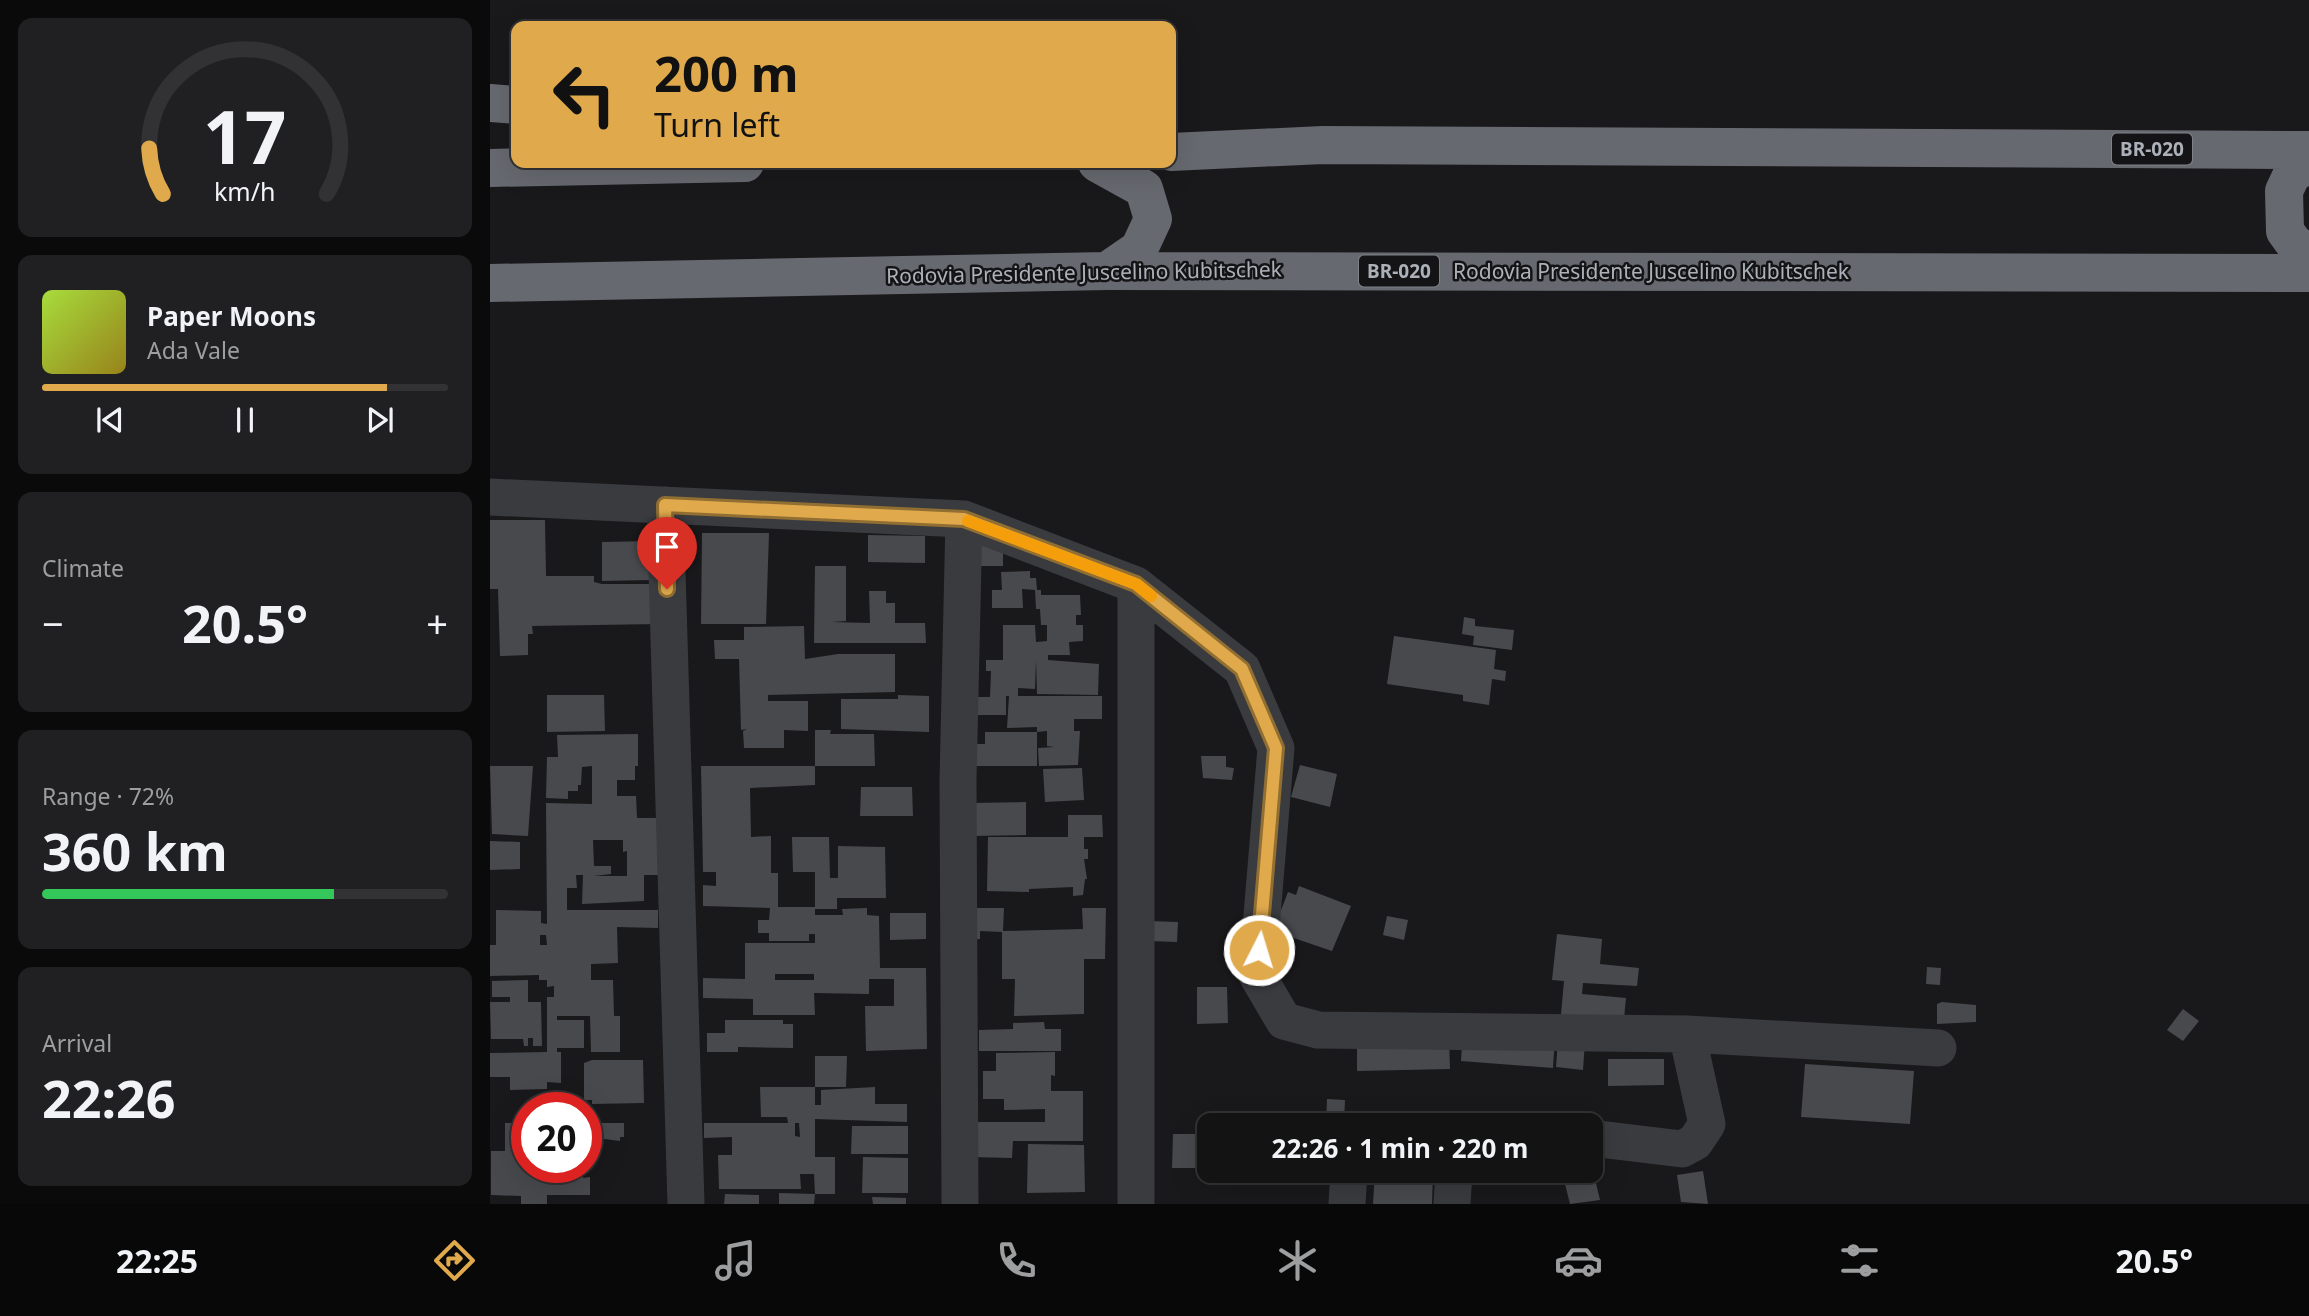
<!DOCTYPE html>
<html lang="en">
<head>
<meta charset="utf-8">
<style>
  body { margin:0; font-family:"Noto Sans",sans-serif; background:#202022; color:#f1f3f6; height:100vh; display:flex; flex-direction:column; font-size:26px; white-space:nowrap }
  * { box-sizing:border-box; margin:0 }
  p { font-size:23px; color:#9d9ea0 }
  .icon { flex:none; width:38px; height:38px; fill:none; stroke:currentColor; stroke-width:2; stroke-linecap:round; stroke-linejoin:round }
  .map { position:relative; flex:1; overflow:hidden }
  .drawer { display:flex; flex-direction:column; gap:18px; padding:18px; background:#0a0a0b; width:490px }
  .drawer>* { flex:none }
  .top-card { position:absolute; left:21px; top:21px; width:665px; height:147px; border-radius:14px; box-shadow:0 7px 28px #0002,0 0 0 2px #323234; background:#dfa94c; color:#111; overflow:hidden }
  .speed { position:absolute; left:21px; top:1092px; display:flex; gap:14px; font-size:35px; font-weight:700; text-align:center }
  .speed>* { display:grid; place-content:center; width:91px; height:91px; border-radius:50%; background:#131314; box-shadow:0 7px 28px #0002,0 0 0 2px #323234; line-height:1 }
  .speed .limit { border:10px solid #d22; background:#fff; color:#111 }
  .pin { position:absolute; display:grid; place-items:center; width:60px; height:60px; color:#fff; margin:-72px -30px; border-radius:50% 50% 50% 0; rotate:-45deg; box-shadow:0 0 7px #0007 }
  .pin .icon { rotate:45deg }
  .me { position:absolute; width:77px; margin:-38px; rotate:5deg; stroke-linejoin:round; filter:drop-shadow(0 0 5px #0008) }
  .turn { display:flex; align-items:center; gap:24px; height:147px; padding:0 28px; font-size:32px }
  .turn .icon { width:91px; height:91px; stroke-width:2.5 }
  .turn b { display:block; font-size:49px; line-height:60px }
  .big { font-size:52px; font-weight:700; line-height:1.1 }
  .drawer .tile { flex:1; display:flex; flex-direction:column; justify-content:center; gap:10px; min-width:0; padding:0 24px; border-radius:14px; background:#202022 }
  .drawer .dial { align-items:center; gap:0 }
  .dial svg { height:182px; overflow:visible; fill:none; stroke:#323234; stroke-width:7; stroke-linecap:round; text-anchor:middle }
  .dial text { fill:#f1f3f6; stroke:none }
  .song { display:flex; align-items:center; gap:21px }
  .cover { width:84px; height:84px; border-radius:10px; background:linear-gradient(135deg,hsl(80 70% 55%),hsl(50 70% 35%)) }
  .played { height:7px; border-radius:4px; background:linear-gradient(90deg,#dfa94c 85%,#323234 85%) }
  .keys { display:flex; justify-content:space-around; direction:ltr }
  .heat { display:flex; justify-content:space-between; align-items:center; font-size:38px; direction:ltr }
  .charge { height:10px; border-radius:5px; background:linear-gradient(90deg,#34c759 72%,#323234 0) }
  .trip { position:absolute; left:707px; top:1113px; width:406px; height:70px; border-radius:14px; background:#131314; box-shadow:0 7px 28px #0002,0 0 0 2px #323234; font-weight:700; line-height:70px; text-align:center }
  .dock { display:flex; height:112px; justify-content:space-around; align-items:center; background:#080808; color:#9d9ea0 }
  .dock .icon { width:49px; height:49px }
  .dock .selected { color:#dfa94c }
  .dock b { font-size:32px; color:#f1f3f6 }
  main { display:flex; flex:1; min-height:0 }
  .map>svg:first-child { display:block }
</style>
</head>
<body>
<main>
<section class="drawer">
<div class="tile dial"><svg viewBox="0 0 100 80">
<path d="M14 69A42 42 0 1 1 86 69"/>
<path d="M14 69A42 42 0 0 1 8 49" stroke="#dfa94c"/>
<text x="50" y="56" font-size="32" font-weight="700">17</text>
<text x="50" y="72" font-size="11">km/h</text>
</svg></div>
<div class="tile">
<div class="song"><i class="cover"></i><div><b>Paper Moons</b><p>Ada Vale</p></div></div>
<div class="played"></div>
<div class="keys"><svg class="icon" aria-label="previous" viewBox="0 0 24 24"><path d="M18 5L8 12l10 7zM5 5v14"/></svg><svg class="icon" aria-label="pause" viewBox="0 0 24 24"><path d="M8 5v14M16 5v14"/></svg><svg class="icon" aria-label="next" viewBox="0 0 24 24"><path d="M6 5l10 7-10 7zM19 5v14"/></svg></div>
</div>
<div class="tile"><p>Climate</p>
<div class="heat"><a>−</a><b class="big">20.5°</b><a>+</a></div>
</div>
<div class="tile"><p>Range · 72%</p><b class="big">360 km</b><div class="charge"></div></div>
<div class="tile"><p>Arrival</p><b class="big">22:26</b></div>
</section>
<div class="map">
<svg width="1819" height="1204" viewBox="0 0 1819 1204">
  <rect width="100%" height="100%" fill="#19191b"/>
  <!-- building -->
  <path fill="#48494d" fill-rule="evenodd" d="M0 520H55L56 576H104V582L112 584H165L170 624 42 626 43 634H38V655L10 656 8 589H0Z
    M477 529H513V566H478Z
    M212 533H279L276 624H211Z
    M378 535 435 536V563L378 562Z
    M162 541 163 580 112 581V542Z
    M325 566H356V621L342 622 380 623 379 591H396V603H405V623H435L436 643H324Z
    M540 571V578H546L547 590H551V595H590L591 615H586V625H593V641L579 642 580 655H558V660L609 664 608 695 547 694 546 660 545 689 528 688V696H612V719H584V731H590L588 765 549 766 548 748 564 747 557 746V731L547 732V727L517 728 519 696H516V715H480L479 697H500L501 671H496V660H513V625H545L546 642 557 641V625H551L550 609H546L545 590 532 589 533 608H502V590H512L511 572Z
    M974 617 985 619V626L1024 630 1022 650 983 645 984 636 972 634Z
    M314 626 315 659 348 654H405V692L278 695V701H318V731L294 730V748H254L253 731 257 729 251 730 249 659H225L224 640H254V627Z
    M904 636 1006 650 1004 669 1016 671 1015 681 1002 679 999 705 973 701V695L897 684Z
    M57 695H114L115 731 57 732Z
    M408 695 439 696V732L351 729V699H408Z
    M325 730H341L340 734H384L385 766H325Z
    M495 732H547V766H479V744H495Z
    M148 734V766H145V780H127V796H146L147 818H167L168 875H154V901L92 904 93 875H86L87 888H77V910H168V928L127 927 128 963 101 964V980H123L124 1016H130V1052H101L100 1016H67V1020H94V1048H67V1052H71V1083L57 1082V1089L20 1090V1077H0V1053L57 1052V997H64V986L57 987V980H49V975L0 976V945H6V910L51 911V923L57 924 56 803 102 804V766L92 767 91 785H88V791H78V799L56 798 57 757H68L67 735ZM103 840H133V852L137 851V876H104L121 874V866H104ZM50 935H56L57 945H50Z
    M711 756H736V767L744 768 742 780 713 778Z
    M810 765 847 774 840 807 801 797Z
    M0 766H43L38 836 2 834Z
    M211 766H325V785L260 788 261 837 281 836V873H288V907H325V872H303L302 837H339L340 878H348V846L395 847 396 898H347V909H325V915H353L352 909 377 908V915L389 916 390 968H436L437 1049 376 1051 375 1006H404V979H379V994L324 993 325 1015H263V999L213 998V978L255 979V943H325V934H319V941H279V933H268V920H279L280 908 213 906V885L226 886V872H213ZM285 974H324V980H285Z
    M592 768 594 800 555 802 553 769Z
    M371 787H422L423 816H370Z
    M536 802V835L480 836V803Z
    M578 815H612L613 837H594V849H598V859H594L597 879H595L593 895 583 896V887L539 889V892L497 891 498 837H578Z
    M0 841 30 842V869L0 870Z
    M809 886 861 906 842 951 783 931 798 892 806 895Z
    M480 908H514L513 931 593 929 592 908H616L615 959H594V1014L524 1016 525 979H512V932L490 931V939H479Z
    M400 913H436V939L400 940Z
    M897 916 918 920 914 940 893 935Z
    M659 921 688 922 687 942 659 941Z
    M1067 934 1112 939 1110 964 1149 968 1147 986 1093 983 1092 994 1136 998 1133 1029 1069 1037 1074 981 1062 980Z
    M1437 967 1451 968 1450 985 1436 984Z
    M38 980V1002H51L52 1046H43V1038H38V1046H34L33 1039H1L0 1002H20V997H2V981Z
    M707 987H737L738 1023 707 1024Z
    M1452 1002 1486 1005V1022L1447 1024V1004Z
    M1693 1009 1709 1021 1693 1041 1677 1030Z
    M235 1020H293V1024H303V1048L248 1047V1052H217V1033H235Z
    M554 1022 555 1029H571V1051H489V1030L523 1029V1023Z
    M973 1029 1065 1036 1063 1068 971 1061Z
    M959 1038 960 1069 867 1071V1039Z
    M1068 1040 1095 1042 1093 1070 1066 1067Z
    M565 1052V1076L561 1075V1091H593V1141H523L522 1158 481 1157V1122H555V1109L514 1110V1099H493V1071H506V1053Z
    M325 1056H357L356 1087H325V1105H331V1090L385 1087V1104H417V1122L325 1119V1157H345V1194H325L324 1174H310L311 1189H229L228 1155H242V1137L214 1138V1123H298L297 1117H271L270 1087H325ZM305 1123H309L310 1137 305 1136Z
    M1118 1059H1174V1085L1118 1086Z
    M102 1060H153L154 1103 102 1104V1100H94V1063Z
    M1315 1064 1424 1071 1420 1124 1311 1117Z
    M837 1099 855 1100 854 1122H836Z
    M15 1123H37V1167H93V1178L100 1177V1195H57V1204H31V1196L1 1195V1151H15Z
    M96 1123H134V1137H130V1141L107 1138 108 1154 96 1155Z
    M362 1126H418V1154H361Z
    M683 1134H719L718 1168H682Z
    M538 1144 594 1145 595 1192 537 1193Z
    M373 1157 418 1158V1193H372Z
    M885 1171H943L942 1204H883Z
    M1090 1171H1103L1110 1200 1080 1204 1073 1176Z
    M1213 1171 1218 1204 1191 1202 1187 1175Z
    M289 1193 325 1194 324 1204H289Z
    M235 1194 269 1195V1204H234Z
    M382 1197 416 1198V1204H383Z"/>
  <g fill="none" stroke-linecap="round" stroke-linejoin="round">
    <!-- minor -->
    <path stroke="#3a3b3f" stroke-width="37" d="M0 497 474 519 646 585 752 669 786 748 767 975 794 1021 828 1030 1197 1034 1448 1048
      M175 505 196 1204
      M646 585V1204
      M1101 1138 1192 1149 1205 1142 1217 1124 1197 1034
      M470 1204 468 780 474 519
      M857 1204 859 1171
      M962 1204 964 1171"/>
    <!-- highway -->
    <path stroke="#676970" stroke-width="38" d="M0 103 26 105
      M681 152 833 145 1819 150
      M607 163 654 189 663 219 649 249 617 271
      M1819 164 1802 174 1794 191 1795 231 1803 242 1819 255
      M0 168 255 163
      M0 283 617 271 1819 273"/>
  </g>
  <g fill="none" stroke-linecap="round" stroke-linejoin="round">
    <defs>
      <path id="route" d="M177 589 175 505 474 519 646 584 752 669 786 748 769 950"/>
    </defs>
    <!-- route casing -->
    <use href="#route" stroke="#916e31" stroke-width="18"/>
    <!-- route -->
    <use href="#route" stroke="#dfa94c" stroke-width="12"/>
    <!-- slow -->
    <path stroke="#f59e0b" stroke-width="12" d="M478 521 646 584 661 596"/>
  </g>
  <g text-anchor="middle" stroke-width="5" stroke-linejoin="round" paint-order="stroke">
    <!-- shield labels -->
    <g fill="#141416" stroke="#7e8288" stroke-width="2">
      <rect x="1622" y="133.5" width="80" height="31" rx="5"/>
      <rect x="869" y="255.5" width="80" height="31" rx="5"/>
    </g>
    <g font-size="19" font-weight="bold" fill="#acb1b9">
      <text x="1662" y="156">BR-020</text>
      <text x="909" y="278">BR-020</text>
    </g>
    <!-- street labels -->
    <g font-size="21" fill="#acb1b9" stroke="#141416">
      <text x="1161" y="279">Rodovia Presidente Juscelino Kubitschek</text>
      <text transform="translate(594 273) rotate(-1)" y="7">Rodovia Presidente Juscelino Kubitschek</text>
    </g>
  </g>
</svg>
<div class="speed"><div class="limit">20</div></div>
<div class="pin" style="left:177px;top:589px;background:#d93025"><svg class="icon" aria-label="arrive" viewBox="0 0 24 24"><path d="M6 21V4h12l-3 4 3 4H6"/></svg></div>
<svg class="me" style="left:769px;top:950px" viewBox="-20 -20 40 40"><circle r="17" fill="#dfa94c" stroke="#fff" stroke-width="3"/><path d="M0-11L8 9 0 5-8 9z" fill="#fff"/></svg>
<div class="trip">22:26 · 1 min · 220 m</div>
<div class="top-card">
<div class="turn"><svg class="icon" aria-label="left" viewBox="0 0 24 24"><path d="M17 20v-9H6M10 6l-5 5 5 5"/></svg><div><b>200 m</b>Turn left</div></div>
</div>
</div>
</main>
<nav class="dock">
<b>22:25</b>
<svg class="icon selected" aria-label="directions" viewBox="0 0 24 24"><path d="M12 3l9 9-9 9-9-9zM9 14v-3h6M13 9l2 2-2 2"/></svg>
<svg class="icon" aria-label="music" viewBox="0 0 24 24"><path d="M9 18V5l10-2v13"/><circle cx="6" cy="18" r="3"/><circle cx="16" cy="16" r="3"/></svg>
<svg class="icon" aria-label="phone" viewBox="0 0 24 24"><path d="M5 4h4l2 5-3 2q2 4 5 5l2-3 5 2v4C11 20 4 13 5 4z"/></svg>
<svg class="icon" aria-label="climate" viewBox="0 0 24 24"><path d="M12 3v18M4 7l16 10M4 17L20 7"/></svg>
<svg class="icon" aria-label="car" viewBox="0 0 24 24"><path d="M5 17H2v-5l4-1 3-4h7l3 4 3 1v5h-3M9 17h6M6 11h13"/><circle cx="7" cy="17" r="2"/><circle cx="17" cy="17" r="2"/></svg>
<svg class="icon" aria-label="filters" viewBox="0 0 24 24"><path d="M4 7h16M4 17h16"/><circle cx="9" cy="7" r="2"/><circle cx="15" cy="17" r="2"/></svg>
<b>20.5°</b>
</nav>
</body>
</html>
